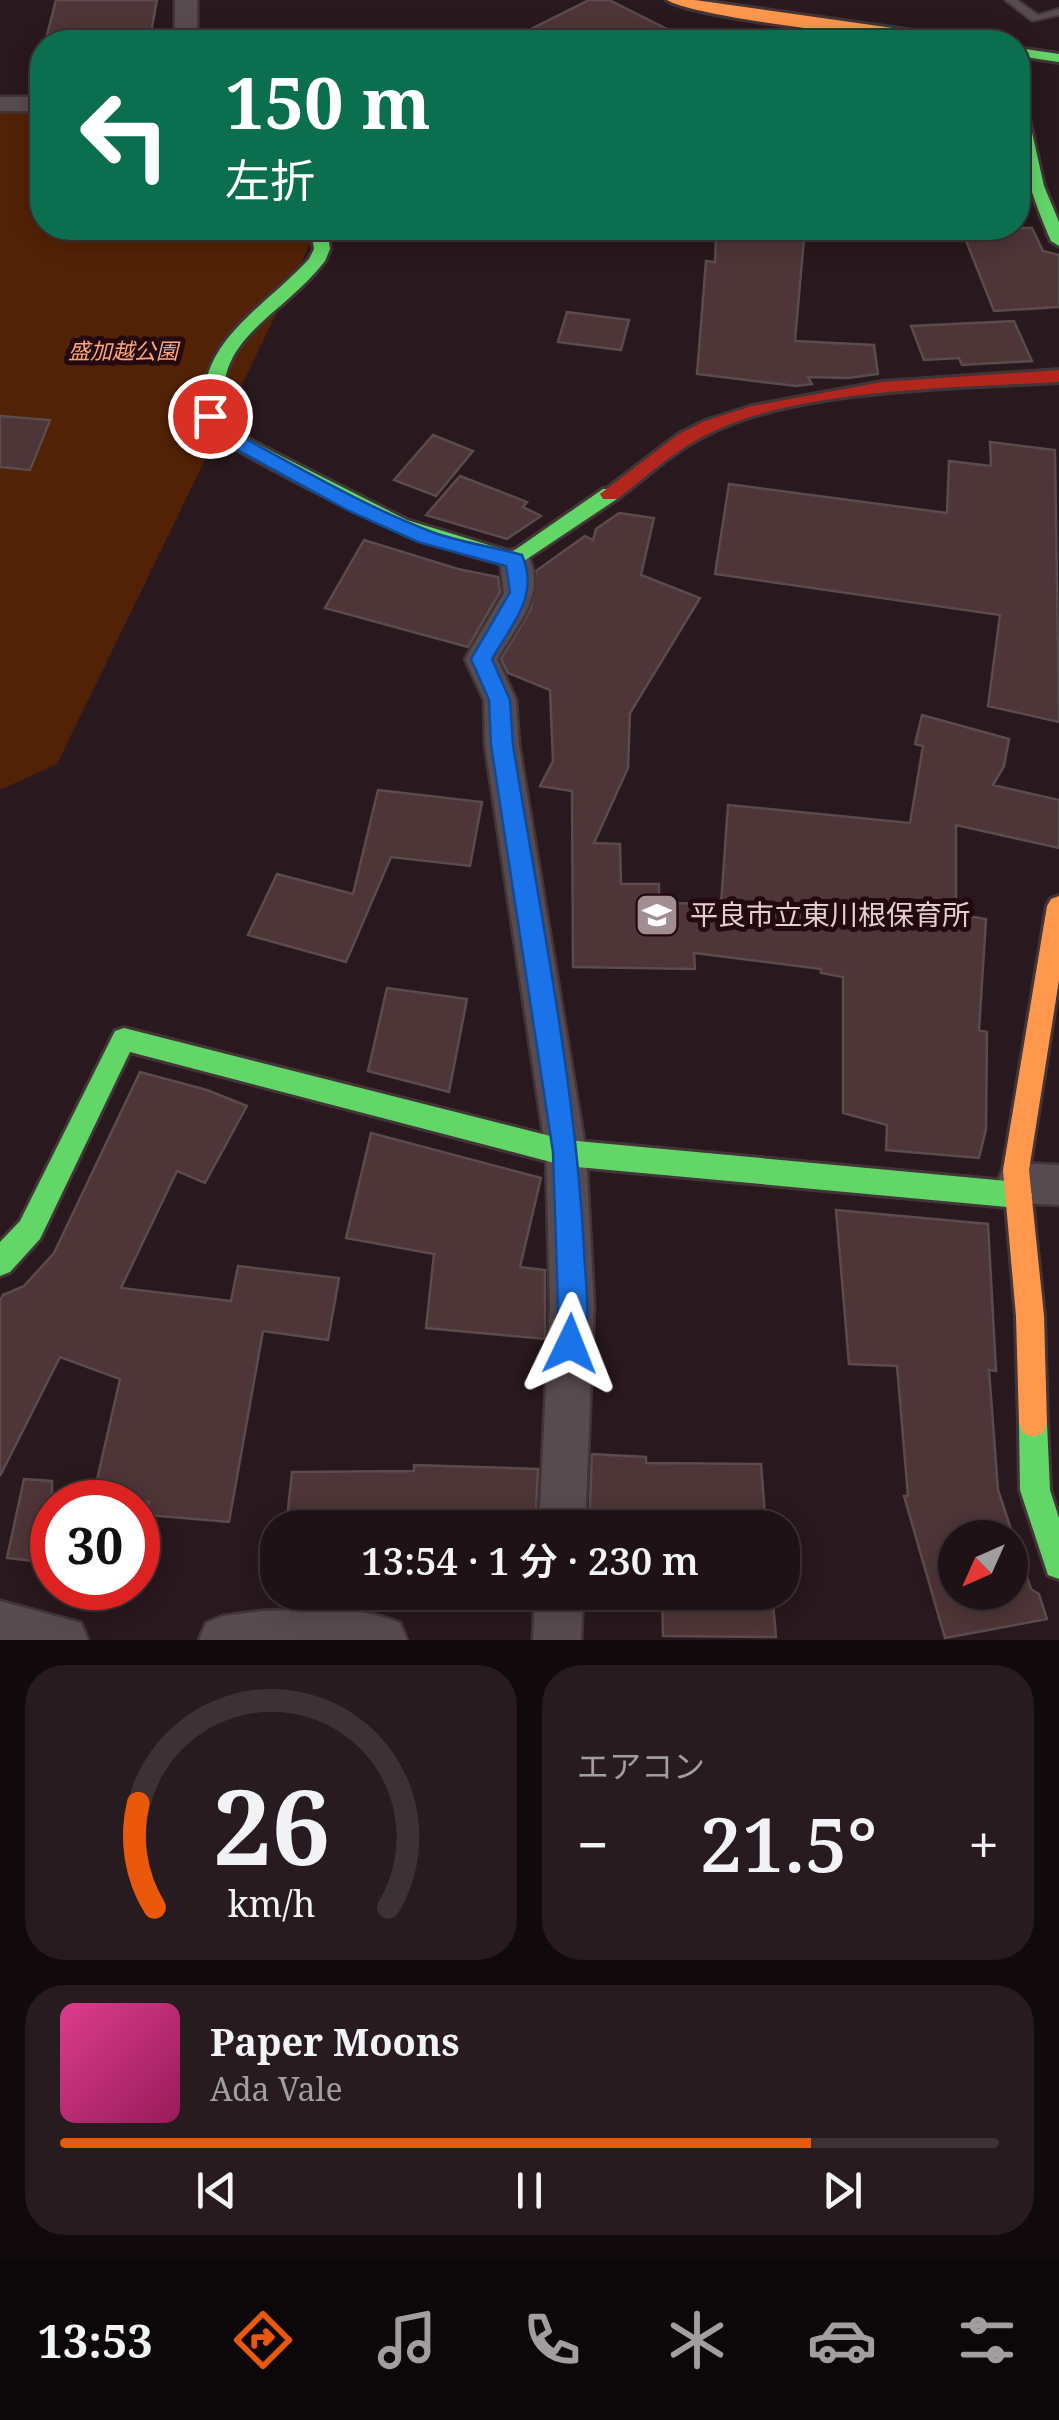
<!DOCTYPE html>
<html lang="ja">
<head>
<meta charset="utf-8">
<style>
  body { margin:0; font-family:"Noto Serif","Noto Sans JP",serif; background:#271b1f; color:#f1f3f6; height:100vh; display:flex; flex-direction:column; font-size:38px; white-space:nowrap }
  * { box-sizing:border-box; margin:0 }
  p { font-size:32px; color:#a19ea1 }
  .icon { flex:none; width:55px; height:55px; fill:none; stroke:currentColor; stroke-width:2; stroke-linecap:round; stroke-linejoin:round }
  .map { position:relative; height:1640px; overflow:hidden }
  .details { display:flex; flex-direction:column; gap:25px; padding:25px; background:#110a0c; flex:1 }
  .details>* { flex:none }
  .guide { position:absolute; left:30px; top:30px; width:1000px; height:210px; border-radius:40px; box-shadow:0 5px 25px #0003,0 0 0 2px #3c3235; background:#0b6e4f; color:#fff; overflow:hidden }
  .needle { width:65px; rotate:225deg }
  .fabs { position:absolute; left:938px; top:1520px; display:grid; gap:20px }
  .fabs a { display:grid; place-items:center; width:90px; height:90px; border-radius:50%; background:#1f1216; box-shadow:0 5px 25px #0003,0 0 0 2px #3c3235; font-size:50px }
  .speed { position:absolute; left:30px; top:1480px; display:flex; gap:20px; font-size:50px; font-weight:700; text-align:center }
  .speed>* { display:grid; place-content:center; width:130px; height:130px; border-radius:50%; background:#1f1216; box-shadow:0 5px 25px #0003,0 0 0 2px #3c3235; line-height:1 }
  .speed .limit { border:15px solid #d22; background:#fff; color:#111 }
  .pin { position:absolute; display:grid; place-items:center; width:85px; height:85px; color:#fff; margin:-42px; border:5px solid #fff; border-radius:50%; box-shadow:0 2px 10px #0007 }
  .me { position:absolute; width:110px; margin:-55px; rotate:2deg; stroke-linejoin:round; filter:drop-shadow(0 0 8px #0008) }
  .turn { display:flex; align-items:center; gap:35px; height:210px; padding:0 30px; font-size:45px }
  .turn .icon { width:130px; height:130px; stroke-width:2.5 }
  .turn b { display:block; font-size:70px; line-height:85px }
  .big { font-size:75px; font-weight:600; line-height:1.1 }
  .details .tile { flex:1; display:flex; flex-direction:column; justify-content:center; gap:15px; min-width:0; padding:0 35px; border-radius:40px; background:#271b1f }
  .details .dial { align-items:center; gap:0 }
  .dial svg { height:260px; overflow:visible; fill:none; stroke:#3c3235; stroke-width:7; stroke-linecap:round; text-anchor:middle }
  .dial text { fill:#f1f3f6; stroke:none }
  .song { display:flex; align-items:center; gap:30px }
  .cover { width:120px; height:120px; border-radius:15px; background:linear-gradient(135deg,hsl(330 70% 55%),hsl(330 70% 35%)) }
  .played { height:10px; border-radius:5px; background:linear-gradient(90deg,#ea580c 80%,#3c3235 80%) }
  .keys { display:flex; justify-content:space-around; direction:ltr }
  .heat { display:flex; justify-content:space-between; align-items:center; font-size:55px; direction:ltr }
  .details .tiles { flex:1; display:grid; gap:25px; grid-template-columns:1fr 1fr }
  .tile:last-child { grid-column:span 2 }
  .trip { position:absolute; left:260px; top:1510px; width:540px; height:100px; border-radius:40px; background:#1f1216; box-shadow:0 5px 25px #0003,0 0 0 2px #3c3235; font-weight:600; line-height:100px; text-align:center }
  .menu { display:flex; height:160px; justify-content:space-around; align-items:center; background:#0c0709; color:#a19ea1 }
  .menu .icon { width:70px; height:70px }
  .menu .selected { color:#ea580c }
  .menu b { font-size:45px; color:#f1f3f6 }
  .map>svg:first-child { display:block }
</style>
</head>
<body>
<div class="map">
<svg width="1059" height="1640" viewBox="0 0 1059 1640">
  <rect width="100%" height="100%" fill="#29181d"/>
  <!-- green -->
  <path fill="#522206" d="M0 107 42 110V228H318L57 764 0 790Z"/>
  <!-- building -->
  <path fill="#4e3537" stroke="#5a4b4c" stroke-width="2.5" fill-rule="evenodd" d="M56 0H157L151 32 47 35Z
    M589 0H609L693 42H505Z
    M961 228H1032L1043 251 1059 255V307L994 311Z
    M716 233 804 238 795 341 874 345 878 374 848 378 808 377 812 384 796 386 697 374 706 261 715 262Z
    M567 312 629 320 621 350 558 342Z
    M1014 321 1032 361 962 365 959 358 924 360 911 326Z
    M0 416 50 420 30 470 0 467Z
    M433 435 473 451 436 496 394 480Z
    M990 442 1055 450 1059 722 988 706 1000 615 715 574 729 484 947 513 949 461 991 466Z
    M460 476 527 502 523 507 541 516 507 539 426 515Z
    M619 513 654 518 641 575 700 598 630 713 628 768 594 843 620 844 621 884H659V903L721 904 728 805 910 823 923 746 915 744 922 715 1009 739 1004 766 993 785 1059 800V848L956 825V914L986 919 979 1030 987 1032 986 1129 979 1158 886 1150 887 1125 843 1113V977L821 973V969L694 953 695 969 573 967 572 791 540 786 553 761 550 690 508 673 501 659 531 609 536 571 585 536 593 540 596 529Z
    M364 540 458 569 498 577 500 592 468 647 325 608Z
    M378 790 482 802 470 866 391 857 346 962 248 935 277 874 353 894Z
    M387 988 467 999 449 1092 368 1071Z
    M140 1072 207 1090 247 1106 205 1183 177 1171 121 1288 231 1301 238 1266 339 1278 328 1340 263 1331 229 1522 146 1515 149 1502H92L120 1379 60 1357 0 1476V1301L3 1295 24 1286 54 1253Z
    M371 1133 541 1178 520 1267 545 1270V1339L426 1328 434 1254 346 1238Z
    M836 1210 988 1224 996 1371 989 1370 998 1490 1031 1589 1039 1594 1047 1619 945 1638 904 1496H908L897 1366 849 1364ZM955 1538H1010V1592H955Z
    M592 1454 646 1457V1463L761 1464 766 1528H589Z
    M414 1465 538 1469 535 1528H286L292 1472 414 1471Z
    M24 1479 52 1481V1563L7 1558Z
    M662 1592H772L776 1637 663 1636Z"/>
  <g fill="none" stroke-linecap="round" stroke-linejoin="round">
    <defs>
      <path id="lane" d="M1005 0H1017L1038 15 1059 9V15L1032 21Z"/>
      <path id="street" d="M175 0H197V42H175Z
        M0 97H42V111H0Z
        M515 549 526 552C549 592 517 625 497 659L516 700 519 745 586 1153 594 1306 585 1528H539L550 1306 546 1153 485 745 484 700 465 659 504 593 500 560 504 552Z
        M1018 1163 1059 1165V1205L1018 1203 1003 1197 997 1183 1003 1169Z
        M535 1592H583L581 1640H533Z
        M0 1601 81 1623 88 1640H0Z
        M263 1611C308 1609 358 1605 400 1623L407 1640H199L206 1623 223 1616Z"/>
      <path id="fast" d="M1018 48 1059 54V62L1018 56Z
        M1018 97 1025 101 1044 186 1059 222V246L1051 241C1031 194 1015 148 1018 97Z
        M311 228H327L330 249 325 261C279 321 201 341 230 430L407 520 512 552 603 489H617V499L515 567C406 542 312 492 216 438 174 355 261 312 309 259L314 249Z
        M124 1028 566 1140 1019 1182 1028 1186 1032 1195 1028 1204 1019 1208 566 1166 130 1052 40 1239 10 1272 0 1276V1242L20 1221 115 1031Z
        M1033 1409 1043 1413 1047 1423 1050 1490 1059 1518V1579L1048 1575 1020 1490 1019 1423 1023 1413Z"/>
      <path id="slow" d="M667 0H695L963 38 970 42C928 45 697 19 667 0Z
        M1059 896V980L1029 1170 1044 1316 1047 1423 1043 1433 1033 1437 1023 1433 1019 1423 1016 1316 1003 1170 1047 906 1051 899Z"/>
      <path id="jam" d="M1059 370V382C958 388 793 388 704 436 672 452 645 478 617 499H603L600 494 679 434 705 421 752 406 882 382Z"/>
    </defs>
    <!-- lane casing -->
    <use href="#lane" stroke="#423538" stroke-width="4"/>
    <!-- street casing -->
    <use href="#street" stroke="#423538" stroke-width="5"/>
    <!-- fast casing -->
    <use href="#fast" stroke="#423538" stroke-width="6"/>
    <!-- slow casing -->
    <use href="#slow" stroke="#423538" stroke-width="6"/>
    <!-- jam casing -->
    <use href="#jam" stroke="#423538" stroke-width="6"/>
    <!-- lane -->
    <use href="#lane" fill="#584b4f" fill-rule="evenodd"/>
    <!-- street -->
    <use href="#street" fill="#584b4f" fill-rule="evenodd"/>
    <!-- fast -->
    <use href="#fast" fill="#63d668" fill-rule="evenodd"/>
    <!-- slow -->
    <use href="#slow" fill="#ff974d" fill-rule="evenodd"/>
    <!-- jam -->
    <use href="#jam" fill="#b3261e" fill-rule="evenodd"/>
  </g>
  <!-- route -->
  <path fill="#1a73e8" stroke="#114b97" stroke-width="2.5" d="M210 410 216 411 229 430C295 465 361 505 432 532 461 543 492 546 522 555 540 596 512 624 492 659L510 700 513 745C540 912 575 1080 584 1249 585 1281 593 1323 580 1354L570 1358 560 1354 556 1344 558 1306 553 1152 491 745 489 700 471 659 510 592 506 566 418 542 349 511 216 438 201 416Z"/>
  <!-- icons -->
  <defs>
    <symbol id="school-square" viewBox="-11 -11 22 22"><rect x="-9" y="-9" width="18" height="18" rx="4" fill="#a18e92" stroke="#240911"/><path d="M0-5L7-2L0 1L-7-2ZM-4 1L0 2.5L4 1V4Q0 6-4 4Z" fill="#fff"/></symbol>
  </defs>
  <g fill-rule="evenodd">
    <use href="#school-square" x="632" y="890" width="50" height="50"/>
  </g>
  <g text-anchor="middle" stroke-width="10" stroke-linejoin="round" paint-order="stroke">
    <!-- far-park labels -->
    <g font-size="22" font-style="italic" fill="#fea779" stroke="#240911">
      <text x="123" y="359">盛加越公園</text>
    </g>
    <!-- poi labels -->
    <g font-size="28" fill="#e2cdd1" stroke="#240911" text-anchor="start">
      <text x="690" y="925">平良市立東川根保育所</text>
    </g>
  </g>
</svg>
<div class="fabs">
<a><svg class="needle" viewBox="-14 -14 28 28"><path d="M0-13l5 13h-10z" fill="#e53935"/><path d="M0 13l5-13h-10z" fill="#a19ea1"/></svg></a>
</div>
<div class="speed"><div class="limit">30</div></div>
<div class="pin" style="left:210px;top:416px;background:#d93025"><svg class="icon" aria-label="arrive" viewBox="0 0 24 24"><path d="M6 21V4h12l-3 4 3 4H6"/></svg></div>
<svg class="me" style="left:570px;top:1344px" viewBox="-20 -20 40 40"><path d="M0-17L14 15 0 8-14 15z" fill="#1a73e8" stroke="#fff" stroke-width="4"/></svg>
<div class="trip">13:54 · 1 分 · 230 m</div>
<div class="guide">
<div class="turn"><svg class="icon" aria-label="left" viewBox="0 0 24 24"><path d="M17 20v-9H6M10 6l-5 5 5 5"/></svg><div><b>150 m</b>左折</div></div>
</div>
</div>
<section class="details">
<div class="tiles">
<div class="tile dial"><svg viewBox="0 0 100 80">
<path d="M14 69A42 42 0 1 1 86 69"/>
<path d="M14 69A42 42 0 0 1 9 37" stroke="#ea580c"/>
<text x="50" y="56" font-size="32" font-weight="700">26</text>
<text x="50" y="72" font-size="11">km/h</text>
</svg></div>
<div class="tile"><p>エアコン</p>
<div class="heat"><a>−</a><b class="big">21.5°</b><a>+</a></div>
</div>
<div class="tile">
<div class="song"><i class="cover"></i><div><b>Paper Moons</b><p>Ada Vale</p></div></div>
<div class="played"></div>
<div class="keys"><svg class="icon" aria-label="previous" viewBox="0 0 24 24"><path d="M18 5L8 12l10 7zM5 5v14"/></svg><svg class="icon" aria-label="pause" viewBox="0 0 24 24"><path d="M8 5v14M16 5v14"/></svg><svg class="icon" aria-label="next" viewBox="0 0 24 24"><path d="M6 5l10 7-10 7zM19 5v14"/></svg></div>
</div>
</div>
</section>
<nav class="menu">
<b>13:53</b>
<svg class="icon selected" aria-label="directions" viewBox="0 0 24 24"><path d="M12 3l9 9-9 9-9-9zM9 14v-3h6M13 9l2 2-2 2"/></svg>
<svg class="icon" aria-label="music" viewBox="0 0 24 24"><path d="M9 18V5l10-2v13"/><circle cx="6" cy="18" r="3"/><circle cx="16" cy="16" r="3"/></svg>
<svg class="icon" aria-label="phone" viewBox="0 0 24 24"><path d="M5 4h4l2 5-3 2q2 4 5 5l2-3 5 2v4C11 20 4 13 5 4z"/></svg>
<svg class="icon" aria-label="climate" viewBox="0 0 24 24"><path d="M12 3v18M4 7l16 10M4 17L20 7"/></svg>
<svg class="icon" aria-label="car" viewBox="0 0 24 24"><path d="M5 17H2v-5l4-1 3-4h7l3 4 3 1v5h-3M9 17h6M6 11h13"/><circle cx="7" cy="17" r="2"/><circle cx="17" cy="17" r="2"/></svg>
<svg class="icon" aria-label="filters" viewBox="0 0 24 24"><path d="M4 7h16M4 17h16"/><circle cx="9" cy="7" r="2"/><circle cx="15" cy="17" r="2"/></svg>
</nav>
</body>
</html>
